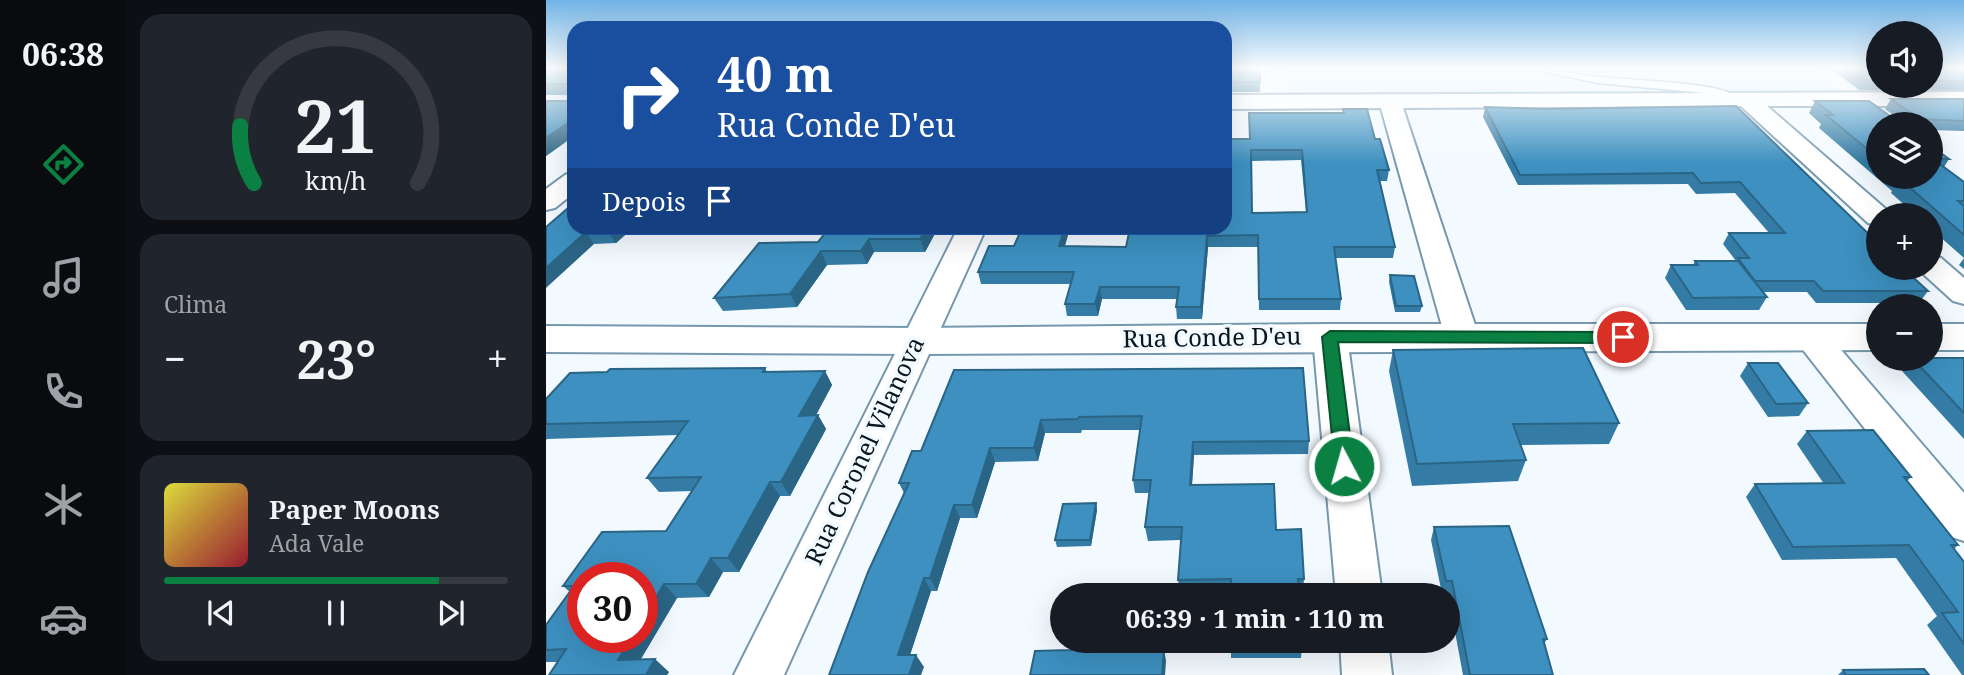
<!DOCTYPE html>
<html lang="pt">
<head>
<meta charset="utf-8">
<style>
  body { margin:0; font-family:"Noto Serif",serif; background:#20242c; color:#f1f3f6; height:100vh; display:flex; flex-direction:column; font-size:26px; white-space:nowrap }
  * { box-sizing:border-box; margin:0 }
  p { font-size:23px; color:#9ea1a6 }
  .icon { flex:none; width:38px; height:38px; fill:none; stroke:currentColor; stroke-width:2; stroke-linecap:round; stroke-linejoin:round }
  .map { position:relative; flex:1; overflow:hidden }
  .sheet { display:flex; flex-direction:column; gap:14px; padding:14px; background:#0d0f14; width:420px }
  .sheet>* { flex:none }
  .top-card { position:absolute; left:21px; top:21px; width:665px; height:214px; border-radius:21px; box-shadow:0 7px 28px #0002; background:#1a4fa0; color:#fff; overflow:hidden }
  .fabs { position:absolute; left:1320px; top:21px; display:grid; gap:14px }
  .fabs a { display:grid; place-items:center; width:77px; height:77px; border-radius:50%; background:#171b24; box-shadow:0 7px 28px #0002; font-size:35px }
  .speed { position:absolute; left:21px; top:562px; display:flex; gap:14px; font-size:35px; font-weight:700; text-align:center }
  .speed>* { display:grid; place-content:center; width:91px; height:91px; border-radius:50%; background:#171b24; box-shadow:0 7px 28px #0002; line-height:1 }
  .speed .limit { border:10px solid #d22; background:#fff; color:#111 }
  .pin { position:absolute; display:grid; place-items:center; width:60px; height:60px; color:#fff; margin:-30px; border:4px solid #fff; border-radius:50%; box-shadow:0 2px 7px #0007 }
  .me { position:absolute; width:77px; margin:-38px; rotate:354deg; stroke-linejoin:round; filter:drop-shadow(0 0 5px #0008) }
  .turn { display:flex; align-items:center; gap:24px; height:147px; padding:0 35px; font-size:32px }
  .turn .icon { width:91px; height:91px; stroke-width:2.5 }
  .turn b { display:block; font-size:49px; line-height:60px }
  .then { display:flex; align-items:center; height:66px; padding:0 35px; background:#0003; gap:14px; font-size:26px }
  .big { font-size:52px; font-weight:700; line-height:1.1 }
  .sheet .card { flex:1; display:flex; flex-direction:column; justify-content:center; gap:10px; min-width:0; padding:0 24px; border-radius:21px; background:#20242c }
  .sheet .dial { align-items:center; gap:0 }
  .dial svg { height:182px; overflow:visible; fill:none; stroke:#363941; stroke-width:7; stroke-linecap:round; text-anchor:middle }
  .dial text { fill:#f1f3f6; stroke:none }
  .song { display:flex; align-items:center; gap:21px }
  .cover { width:84px; height:84px; border-radius:10px; background:linear-gradient(135deg,hsl(60 70% 55%),hsl(350 70% 35%)) }
  .played { height:7px; border-radius:4px; background:linear-gradient(90deg,#0b8043 80%,#363941 80%) }
  .keys { display:flex; justify-content:space-around; direction:ltr }
  .heat { display:flex; justify-content:space-between; align-items:center; font-size:38px; direction:ltr }
  .trip { position:absolute; left:504px; top:583px; width:410px; height:70px; border-radius:35px; background:#171b24; box-shadow:0 7px 28px #0002; font-weight:700; line-height:70px; text-align:center }
  main { display:flex; flex:1; min-height:0 }
  .tab-bar { display:flex; flex-direction:column; width:126px; justify-content:space-around; align-items:center; background:#090b0e; color:#9ea1a6 }
  .tab-bar .icon { width:49px; height:49px }
  .tab-bar .on { color:#0b8043 }
  .tab-bar b { font-size:32px; color:#f1f3f6 }
  .map>svg:first-child { display:block }
</style>
</head>
<body>
<main>
<nav class="tab-bar">
<b>06:38</b>
<svg class="icon on" aria-label="directions" viewBox="0 0 24 24"><path d="M12 3l9 9-9 9-9-9zM9 14v-3h6M13 9l2 2-2 2"/></svg>
<svg class="icon" aria-label="music" viewBox="0 0 24 24"><path d="M9 18V5l10-2v13"/><circle cx="6" cy="18" r="3"/><circle cx="16" cy="16" r="3"/></svg>
<svg class="icon" aria-label="phone" viewBox="0 0 24 24"><path d="M5 4h4l2 5-3 2q2 4 5 5l2-3 5 2v4C11 20 4 13 5 4z"/></svg>
<svg class="icon" aria-label="climate" viewBox="0 0 24 24"><path d="M12 3v18M4 7l16 10M4 17L20 7"/></svg>
<svg class="icon" aria-label="car" viewBox="0 0 24 24"><path d="M5 17H2v-5l4-1 3-4h7l3 4 3 1v5h-3M9 17h6M6 11h13"/><circle cx="7" cy="17" r="2"/><circle cx="17" cy="17" r="2"/></svg>
</nav>
<section class="sheet">
<div class="card dial"><svg viewBox="0 0 100 80">
<path d="M14 69A42 42 0 1 1 86 69"/>
<path d="M14 69A42 42 0 0 1 8 44" stroke="#0b8043"/>
<text x="50" y="56" font-size="32" font-weight="700">21</text>
<text x="50" y="72" font-size="11">km/h</text>
</svg></div>
<div class="card"><p>Clima</p>
<div class="heat"><a>−</a><b class="big">23°</b><a>+</a></div>
</div>
<div class="card">
<div class="song"><i class="cover"></i><div><b>Paper Moons</b><p>Ada Vale</p></div></div>
<div class="played"></div>
<div class="keys"><svg class="icon" aria-label="previous" viewBox="0 0 24 24"><path d="M18 5L8 12l10 7zM5 5v14"/></svg><svg class="icon" aria-label="pause" viewBox="0 0 24 24"><path d="M8 5v14M16 5v14"/></svg><svg class="icon" aria-label="next" viewBox="0 0 24 24"><path d="M6 5l10 7-10 7zM19 5v14"/></svg></div>
</div>
</section>
<div class="map">
<svg width="1418" height="675" viewBox="0 0 1418 675">
  <rect width="100%" height="100%" fill="#f3faff"/>
  <!-- built -->
  <path fill="#e1f2fd" d="M741 68H1266L1302 94 744 96Z"/>
  <g fill="none" stroke-linecap="round" stroke-linejoin="round">
    <defs>
      <path id="service" d="M980 68C1006 68 1030 75 1056 77 1089 81 1170 81 1195 98L1190 101 1158 93 1052 83Z"/>
      <path id="minor" d="M1418 92V106H1221L1342 211 1345 215H1332V225L1322 223 1195 106 857 108 933 337 928 345 916 348 904 345 899 337 835 108 679 109V95Z
        M28 172V193L9 208 0 210V189L19 175Z
        M412 228H440L238 675H188Z
        M1384 255 1395 258 1418 278V304L1407 301 1373 270 1372 268H1384Z
        M784 326 796 329 801 337 836 595H790L767 337 772 329Z
        M1266 327 1278 330 1418 493V541L1403 536 1254 346 1249 338 1254 330Z
        M794 640H842L846 675H796Z"/>
      <path id="tertiary" d="M784 324H1332V350L372 354 0 352V326L372 328Z
        M1384 324H1418V350H1384Z"/>
    </defs>
    <!-- service casing -->
    <use href="#service" stroke="#7698ad" stroke-width="3"/>
    <!-- minor casing -->
    <use href="#minor" stroke="#7698ad" stroke-width="4"/>
    <!-- tertiary casing -->
    <use href="#tertiary" stroke="#7698ad" stroke-width="4"/>
    <!-- service -->
    <use href="#service" fill="#fff" fill-rule="evenodd"/>
    <!-- minor -->
    <use href="#minor" fill="#fff" fill-rule="evenodd"/>
    <!-- tertiary -->
    <use href="#tertiary" fill="#fff" fill-rule="evenodd"/>
  </g>
  <!-- wall -->
  <path fill="#347ca5" fill-rule="evenodd" d="M0 68H28V136L0 156V101H23V95H0Z
    M686 68H714V92H686Z
    M1284 68H1332V86H1384V68H1418V72H1415L1418 74V90H1313Z
    M1345 99H1418V131L1384 130V124H1360L1339 109Z
    M1269 101 1332 124V177H1384V145L1403 159 1398 167 1418 201V269L1413 265 1418 258 1384 228V215H1370L1345 193 1346 191 1273 128 1275 124 1263 113Z
    M1190 106 1382 291 1373 303H1270L1261 292H1217L1221 297 1213 310H1140L1119 278 1125 265H1147L1149 261H1190L1177 244 1183 233H1223L1189 193 1150 194 1142 184 972 185 937 117 939 107 999 109Z
    M797 109 829 139 843 170 841 181H833L849 247 847 258H789L795 299 794 310H713L712 247H662L656 319H631L630 307 631 299H556L552 316H521L519 304 525 284H435L432 272 524 228 519 246 580 247 703 139 797 113ZM755 160 760 212 706 213V161Z
    M28 228H87L70 243 48 244Z
    M283 228H392L379 252H328L321 264 281 265 251 307 177 311 168 298 272 242Z
    M844 275 876 306 874 312H849L843 282Z
    M847 350 1073 423 1063 444 974 445 980 460 972 481 866 486 843 371Z
    M1418 358V439L1356 371 1366 359Z
    M1202 363 1262 403 1253 416 1222 417 1194 376Z
    M219 368 221 372 279 371 286 385 270 415H272L280 429 244 496H234L193 572H177L163 597 131 598 95 659 123 672 121 675H3L11 662H0V625L24 592 17 586 120 531 146 491 113 492 101 478 132 435 1 439 0 440V399Z
    M408 370 763 441 762 454 648 455 646 485 730 530 758 579 757 592 634 593 632 580 635 540 602 541 599 527 603 493H589L587 480 594 430H536L535 433H499L492 461 449 462 431 518H414L391 591H385L364 655 378 667 283 675 358 493 353 483 375 451Z
    M1261 431 1365 477 1361 481 1412 545 1408 549 1418 562V675H1416L1381 625 1391 616 1350 558 1236 560 1200 497 1209 484H1278L1251 444Z
    M550 503 551 510 545 546 511 547 509 540Z
    M888 527 1001 639 998 644 1007 675H917L902 594H896L885 540Z
    M685 640 756 645 755 658H685Z
    M1297 670 1383 675H1292Z"/>
  <!-- shaded-wall -->
  <path fill="#2b6586" d="M20 124 28 136 0 156V138Z
    M67 228H87L70 243 62 232Z
    M380 228H392L379 252 374 239Z
    M519 228H524L515 258 513 246Z
    M40 232 48 244 0 288V268Z
    M661 236 662 247 656 319 655 307Z
    M323 239 328 252 321 264 315 251Z
    M275 251 281 265 251 307 244 294Z
    M554 287 556 299 552 316 549 304Z
    M279 371 286 385 262 430 253 416Z
    M272 415 280 429 244 496 235 482Z
    M495 420 499 433 492 461 488 448Z
    M647 442 648 455 645 499 644 485Z
    M444 448 449 462 431 518 426 505Z
    M224 482 234 496 193 572 182 558Z
    M550 503 551 510 545 546 544 540Z
    M408 505 414 518 391 591 384 578Z
    M165 558 177 572 163 597 150 584Z
    M378 578 385 591 360 667 352 655Z
    M118 584 131 598 87 672 72 660 86 637H96V620Z
    M571 640H576L573 661 570 650Z
    M618 649 620 661 619 675H616Z
    M370 655 378 667 375 675H363Z
    M109 659 123 672 121 675H100Z"/>
  <!-- building -->
  <path fill="#3d90c0" stroke="#2b6586" stroke-width="2" fill-rule="evenodd" d="M0 68H28V123L20 124 0 138V101H23V84H0Z
    M686 68H714V82H686Z
    M1301 68H1332V80H1319Z
    M1384 68H1408L1418 74V81H1384Z
    M1345 99H1418V121L1373 119Z
    M1269 101H1323L1355 124H1332V158L1280 115H1287Z
    M1190 106 1332 243V268H1357L1382 291H1277L1268 281H1209L1192 258H1203L1183 233H1239L1194 182 1155 183 1147 173 974 175 939 107 999 109Z
    M797 109H821L829 139H834L843 170H831L849 247H788L795 299H713L712 235 661 236 655 307H630L633 287H554L549 304H519L528 272H432L443 246H468L476 228H519L513 246 580 247 584 228H679V139H704L703 113H798ZM705 150H756L761 212 706 213Z
    M1384 145 1403 159H1387L1418 182V201H1412L1418 206V235L1354 179H1357L1354 177H1384Z
    M28 203V228H67L62 232H40L0 268V227Z
    M283 228H380L374 239H323L315 251H275L244 294 168 298 213 243 272 242Z
    M1149 261H1192L1221 297 1147 298 1125 265H1152Z
    M844 275 868 276 876 306H850Z
    M1037 348 1073 423 967 424 980 460 871 464 847 350Z
    M1384 358H1418V413L1367 359Z
    M1202 363H1232L1262 403 1230 404Z
    M219 368 217 372 279 371 253 416 272 415 235 482H224L182 558H165L150 584H118L96 620V578H37V637H86L72 660 109 659 100 675H3L20 649 0 650V625L28 586H17L56 532 120 531 155 477 101 478 142 421 0 424V399L24 373 61 372 64 369Z
    M757 368 763 441 647 442 644 485 728 484 730 530 755 529 758 579H752L753 595H685V579L632 580 636 527H599L605 480H587L596 416 533 417 532 419 495 420 488 448H444L426 505H408L384 578H378L352 655H370L363 675H283L322 572 363 483H353L366 451H375L408 370Z
    M1327 430 1365 477H1358L1412 545H1405L1418 562V644L1396 613 1412 612 1363 545 1247 547 1209 484 1298 483 1261 431Z
    M550 503 544 540H509L517 504Z
    M963 526 1001 639H997L1007 675H924L906 581H900L888 527Z
    M527 640H571L570 650 618 649 616 675H484L489 651 525 650Z
    M685 640H756V645L685 646Z
    M1378 669 1383 675H1300L1297 670Z"/>
  <!-- sky -->
  <linearGradient id="sky" x2="0" y2="1"><stop stop-color="#71b3e6"/><stop offset="0.42" stop-color="#fafdff"/><stop offset="1" stop-color="#fafdff" stop-opacity="0"/></linearGradient>
  <rect width="1418" height="163" fill="url(#sky)"/>
  <!-- route -->
  <path fill="#0b8043" stroke="#07532c" stroke-width="2" d="M784 331 1077 332 1085 337 1077 343 792 342 808 466 798 473 789 466 776 337Z"/>
  <g text-anchor="middle" stroke-width="7" stroke-linejoin="round" paint-order="stroke">
    <!-- street labels -->
    <g font-size="24" fill="#09161e" stroke="#f3faff">
      <text transform="translate(666 338) rotate(-1)" y="8">Rua Conde D'eu</text>
      <text transform="translate(319 451) rotate(-65)" y="8">Rua Coronel Vilanova</text>
    </g>
  </g>
</svg>
<div class="fabs">
<a><svg class="icon" aria-label="sound" viewBox="0 0 24 24"><path d="M4 9h4l5-4v14l-5-4H4zM17 9q2 3 0 6"/></svg></a>
<a><svg class="icon" aria-label="layers" viewBox="0 0 24 24"><path d="M12 4l9 5-9 5-9-5zM3 14l9 5 9-5"/></svg></a>
<a>+</a>
<a>−</a>
</div>
<div class="speed"><div class="limit">30</div></div>
<div class="pin" style="left:1077px;top:337px;background:#d93025"><svg class="icon" aria-label="arrive" viewBox="0 0 24 24"><path d="M6 21V4h12l-3 4 3 4H6"/></svg></div>
<svg class="me" style="left:798px;top:466px" viewBox="-20 -20 40 40"><circle r="17" fill="#0b8043" stroke="#fff" stroke-width="3"/><path d="M0-11L8 9 0 5-8 9z" fill="#fff"/></svg>
<div class="trip">06:39 · 1 min · 110 m</div>
<div class="top-card">
<div class="turn"><svg class="icon" aria-label="right" viewBox="0 0 24 24"><path d="M7 20v-9h11M14 6l5 5-5 5"/></svg><div><b>40 m</b>Rua Conde D'eu</div></div>
<div class="then">Depois<svg class="icon" aria-label="arrive" viewBox="0 0 24 24"><path d="M6 21V4h12l-3 4 3 4H6"/></svg></div>
</div>
</div>
</main>
</body>
</html>
